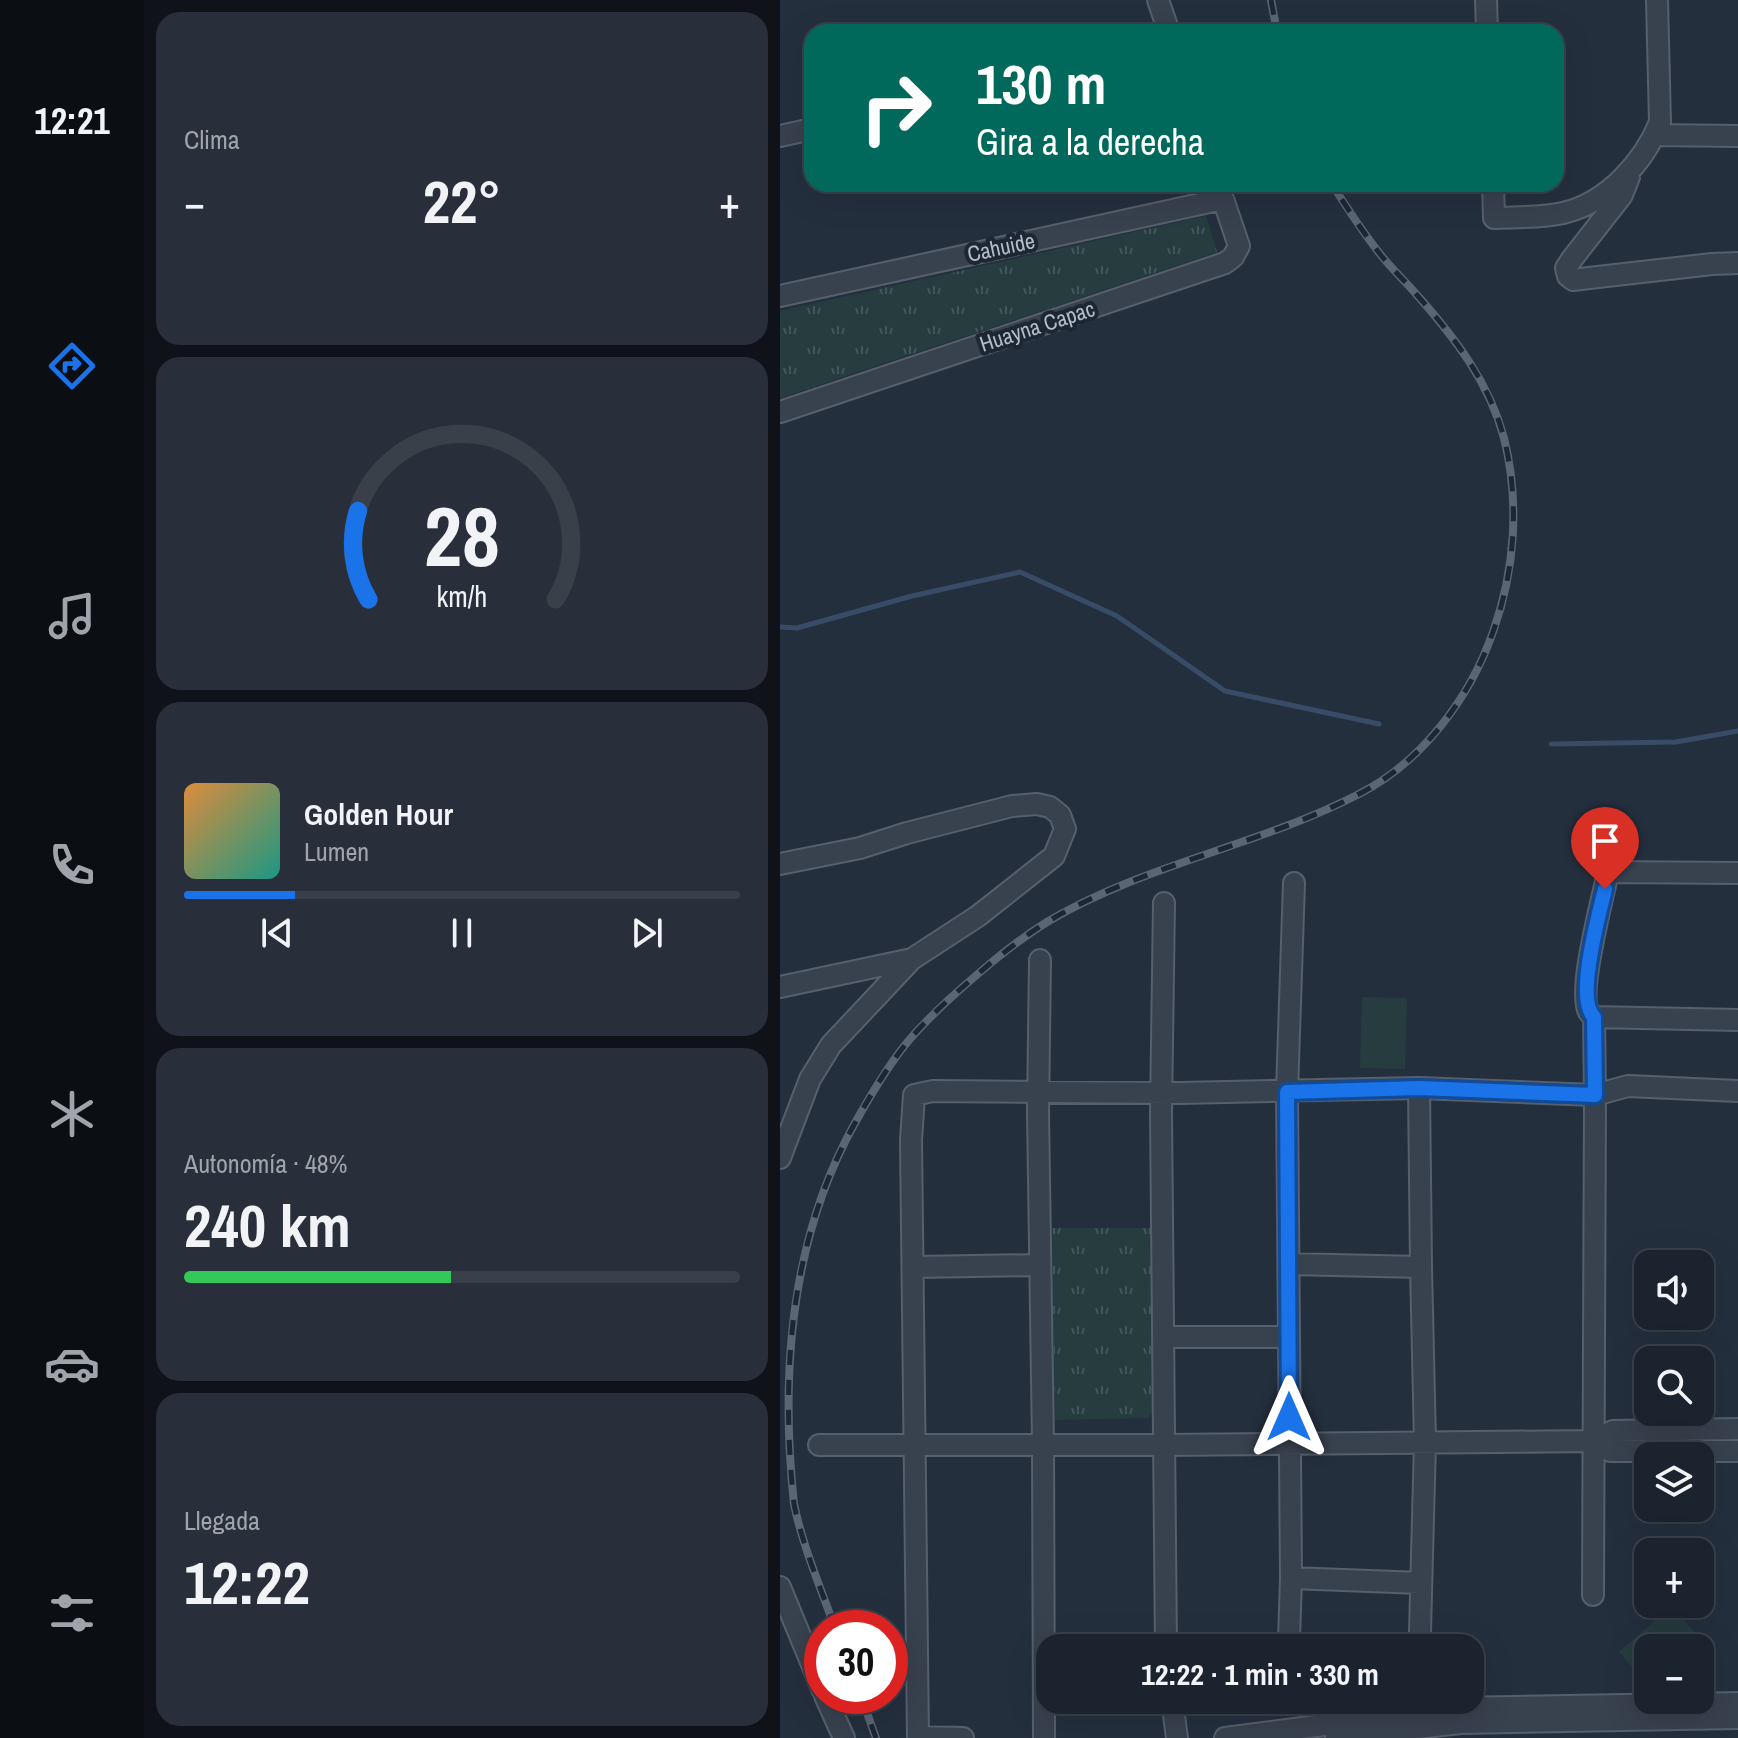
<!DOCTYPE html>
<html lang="es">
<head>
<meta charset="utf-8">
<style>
  body { margin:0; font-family:"Archivo Narrow",sans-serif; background:#282f3a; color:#f1f3f6; height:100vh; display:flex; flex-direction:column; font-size:30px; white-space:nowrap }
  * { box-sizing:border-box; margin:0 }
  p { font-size:26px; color:#a0a4aa }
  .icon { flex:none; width:44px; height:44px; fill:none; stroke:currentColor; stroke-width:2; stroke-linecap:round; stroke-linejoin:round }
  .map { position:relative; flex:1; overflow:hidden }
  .panel { display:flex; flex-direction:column; gap:12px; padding:12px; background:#0f1319; width:636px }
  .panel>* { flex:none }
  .guide { position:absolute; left:24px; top:24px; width:760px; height:168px; border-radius:24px; box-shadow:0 8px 32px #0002,0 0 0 2px #39404a; background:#00695c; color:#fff; overflow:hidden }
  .tools { position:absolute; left:854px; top:1250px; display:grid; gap:16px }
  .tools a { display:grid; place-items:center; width:80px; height:80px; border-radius:16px; background:#1b232e; box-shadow:0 8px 32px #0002,0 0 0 2px #39404a; font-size:40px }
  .speed { position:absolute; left:24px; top:1610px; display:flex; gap:16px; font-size:40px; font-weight:700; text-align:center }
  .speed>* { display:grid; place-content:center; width:104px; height:104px; border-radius:50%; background:#1b232e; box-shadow:0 8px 32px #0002,0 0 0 2px #39404a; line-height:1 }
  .speed .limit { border:12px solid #d22; background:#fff; color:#111 }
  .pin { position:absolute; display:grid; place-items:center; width:68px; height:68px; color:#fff; margin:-82px -34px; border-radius:50% 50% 50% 0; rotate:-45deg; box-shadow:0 0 8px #0007 }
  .pin .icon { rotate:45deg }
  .me { position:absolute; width:88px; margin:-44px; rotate:0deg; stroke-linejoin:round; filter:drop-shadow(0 0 6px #0008) }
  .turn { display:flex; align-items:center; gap:28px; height:168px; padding:0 40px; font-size:36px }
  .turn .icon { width:104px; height:104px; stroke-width:2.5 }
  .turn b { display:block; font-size:56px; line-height:68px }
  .big { font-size:60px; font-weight:700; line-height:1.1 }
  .panel .card { flex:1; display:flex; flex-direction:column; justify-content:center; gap:12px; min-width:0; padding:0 28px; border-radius:24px; background:#282f3a }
  .panel .dial { align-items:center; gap:0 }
  .dial svg { height:208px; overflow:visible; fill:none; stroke:#39404a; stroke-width:7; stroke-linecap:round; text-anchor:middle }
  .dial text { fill:#f1f3f6; stroke:none }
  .song { display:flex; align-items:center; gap:24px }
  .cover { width:96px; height:96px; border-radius:12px; background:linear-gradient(135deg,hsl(30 70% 55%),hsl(170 70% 35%)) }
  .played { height:8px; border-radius:4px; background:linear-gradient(90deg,#1a73e8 20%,#39404a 20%) }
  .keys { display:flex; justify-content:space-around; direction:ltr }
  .heat { display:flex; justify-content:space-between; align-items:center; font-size:44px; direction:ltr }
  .charge { height:12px; border-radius:6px; background:linear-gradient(90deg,#34c759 48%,#39404a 0) }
  .trip { position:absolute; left:256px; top:1634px; width:448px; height:80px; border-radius:24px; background:#1b232e; box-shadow:0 8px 32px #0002,0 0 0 2px #39404a; font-weight:700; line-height:80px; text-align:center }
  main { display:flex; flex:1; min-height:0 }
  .menu { display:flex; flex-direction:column; width:144px; justify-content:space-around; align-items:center; background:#0b0e12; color:#a0a4aa }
  .menu .icon { width:56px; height:56px }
  .menu .on { color:#1a73e8 }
  .menu b { font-size:36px; color:#f1f3f6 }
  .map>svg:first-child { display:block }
</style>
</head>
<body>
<main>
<nav class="menu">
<b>12:21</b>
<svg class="icon on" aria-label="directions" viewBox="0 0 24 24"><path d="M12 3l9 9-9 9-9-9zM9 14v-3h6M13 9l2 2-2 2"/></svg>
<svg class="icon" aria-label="music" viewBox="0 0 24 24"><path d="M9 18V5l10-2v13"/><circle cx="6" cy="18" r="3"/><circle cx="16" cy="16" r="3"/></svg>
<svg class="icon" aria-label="phone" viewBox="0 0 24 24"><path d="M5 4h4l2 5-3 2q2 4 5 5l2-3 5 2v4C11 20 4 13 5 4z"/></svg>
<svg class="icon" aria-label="climate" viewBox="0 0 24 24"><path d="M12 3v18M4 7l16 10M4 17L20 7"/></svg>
<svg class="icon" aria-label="car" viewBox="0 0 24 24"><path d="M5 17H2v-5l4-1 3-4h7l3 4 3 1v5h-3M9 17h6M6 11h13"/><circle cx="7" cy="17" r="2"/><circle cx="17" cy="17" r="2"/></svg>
<svg class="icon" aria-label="filters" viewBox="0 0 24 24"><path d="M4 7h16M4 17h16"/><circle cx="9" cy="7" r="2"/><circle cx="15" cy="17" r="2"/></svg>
</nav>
<section class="panel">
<div class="card"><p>Clima</p>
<div class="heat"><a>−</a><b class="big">22°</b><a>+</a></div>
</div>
<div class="card dial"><svg viewBox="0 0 100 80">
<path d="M14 69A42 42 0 1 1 86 69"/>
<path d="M14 69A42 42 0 0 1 10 35" stroke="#1a73e8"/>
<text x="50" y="56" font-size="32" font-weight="700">28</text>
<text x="50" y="72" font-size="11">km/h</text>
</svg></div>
<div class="card">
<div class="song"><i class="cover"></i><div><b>Golden Hour</b><p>Lumen</p></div></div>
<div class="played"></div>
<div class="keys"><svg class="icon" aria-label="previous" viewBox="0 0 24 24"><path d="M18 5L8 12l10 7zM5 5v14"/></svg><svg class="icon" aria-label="pause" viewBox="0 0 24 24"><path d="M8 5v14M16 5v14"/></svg><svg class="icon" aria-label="next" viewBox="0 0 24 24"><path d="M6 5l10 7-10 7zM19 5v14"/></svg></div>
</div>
<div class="card"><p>Autonomía · 48%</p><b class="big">240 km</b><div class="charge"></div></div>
<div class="card"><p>Llegada</p><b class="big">12:22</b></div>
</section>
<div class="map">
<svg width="958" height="1738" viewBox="0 0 958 1738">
  <defs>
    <pattern id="park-tufts" width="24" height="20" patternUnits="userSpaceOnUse" patternTransform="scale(2)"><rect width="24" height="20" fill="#263c3f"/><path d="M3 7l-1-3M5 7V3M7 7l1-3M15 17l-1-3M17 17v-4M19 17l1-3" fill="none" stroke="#435659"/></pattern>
  </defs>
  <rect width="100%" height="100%" fill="#242f3e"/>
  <!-- park -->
  <path fill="url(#park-tufts)" d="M426 216 437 252 0 398V311Z
    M272 1228H371L374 1411 368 1418 275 1420Z"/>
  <!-- pitch -->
  <path fill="#263c3f" d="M582 997 627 998 625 1069 580 1068Z
    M891 1606 918 1636 904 1648H868V1680L865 1682 839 1652Z"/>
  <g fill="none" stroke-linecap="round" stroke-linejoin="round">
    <!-- stream -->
    <path stroke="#394c67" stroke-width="5" d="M0 627 17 628 132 596 240 572 337 616 445 691 599 724
      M771 744 896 742 958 731"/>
    <defs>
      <path id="minor" d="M378 0 389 32
        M706 0 707 32
        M875 135 958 136
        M0 136 32 129
        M849 177 842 195 792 259 786 268 788 276 793 280 809 278 932 264 958 263
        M713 184 714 218C737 217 761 218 783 213 827 203 864 162 880 122L877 0
        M0 296 443 199
        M0 412 445 263 453 257 459 246 438 184
        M0 864 80 848 127 833 232 806 257 804 270 807 280 815 285 829 274 856 198 916 132 959 51 1045 30 1079 0 1158
        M384 903 381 1112 386 1648
        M260 960 258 1112 263 1444 264 1738
        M0 987 132 959
        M814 1017 958 1020
        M639 1088 641 1267 645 1442 640 1631
        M509 1264 641 1267
        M134 1267 260 1265
        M383 1337H509
        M813 1441 830 1451H958
        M39 1445H384L813 1441 833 1431 958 1429
        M511 1578 641 1583
        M0 1587 42 1689
        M813 1595 815 1095 814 1017C812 1015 810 1014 809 1012 797 993 823 897 828 872L958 873
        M509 1640 511 1578 507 1092 514 883
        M45 1696 64 1738
        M392 1700 397 1738
        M138 1737 183 1738
        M556 1737 681 1723 958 1718
        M138 1738 131 1140 134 1095 153 1091 400 1093 639 1088 815 1095 848 1086 958 1091
        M445 1738 675 1708 958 1703"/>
    </defs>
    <!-- minor casing -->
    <use href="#minor" stroke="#565f6c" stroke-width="24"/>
    <!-- minor -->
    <use href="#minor" stroke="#38414e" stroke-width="20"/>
    <defs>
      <path id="rail" d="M491 0 497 32
        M55 1628C41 1589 22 1544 14 1504 0 1373 10 1239 75 1123 90 1096 106 1069 125 1045 147 1018 173 995 199 973 220 955 243 937 267 922 364 864 479 846 579 794 642 762 690 698 713 632 735 570 740 502 724 438 709 382 675 338 637 295 625 281 611 268 600 254 582 231 567 208 552 184
        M81 1696 96 1738"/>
    </defs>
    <!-- rail casing -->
    <use href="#rail" stroke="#5a6575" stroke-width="8"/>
    <!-- rail -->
    <use href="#rail" stroke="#1d2633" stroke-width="5" stroke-dasharray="15" stroke-linecap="butt"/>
  </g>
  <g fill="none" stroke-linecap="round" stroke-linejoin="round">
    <defs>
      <path id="route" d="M509 1417 507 1092 639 1088 815 1095 814 1017C795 999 819 914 825 889"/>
    </defs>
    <!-- route casing -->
    <use href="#route" stroke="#114b97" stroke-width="20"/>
    <!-- route -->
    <use href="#route" stroke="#1a73e8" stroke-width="14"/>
  </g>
  <g text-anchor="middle" stroke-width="8" stroke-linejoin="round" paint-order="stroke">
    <!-- street labels -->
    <g font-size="22" fill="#b4bcc9" stroke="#1d2633">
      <text transform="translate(221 247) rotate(-12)" y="8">Cahuide</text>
      <text transform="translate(257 326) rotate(-18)" y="8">Huayna Capac</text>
    </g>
  </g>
</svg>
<div class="tools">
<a><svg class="icon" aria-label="sound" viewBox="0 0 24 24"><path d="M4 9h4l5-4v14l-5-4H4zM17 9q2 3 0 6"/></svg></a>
<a><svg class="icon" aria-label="search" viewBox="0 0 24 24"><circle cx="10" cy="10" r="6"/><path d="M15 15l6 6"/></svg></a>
<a><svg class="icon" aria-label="layers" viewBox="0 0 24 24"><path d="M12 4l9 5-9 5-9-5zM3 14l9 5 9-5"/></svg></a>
<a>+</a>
<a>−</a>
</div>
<div class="speed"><div class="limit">30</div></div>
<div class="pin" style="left:825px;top:889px;background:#d93025"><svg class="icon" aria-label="arrive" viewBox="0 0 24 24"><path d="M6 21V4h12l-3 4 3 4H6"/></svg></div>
<svg class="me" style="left:509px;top:1417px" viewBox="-20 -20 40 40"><path d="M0-17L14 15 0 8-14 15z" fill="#1a73e8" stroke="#fff" stroke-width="4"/></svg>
<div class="trip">12:22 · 1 min · 330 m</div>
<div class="guide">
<div class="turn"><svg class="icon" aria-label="right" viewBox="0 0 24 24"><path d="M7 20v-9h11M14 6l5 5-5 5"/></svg><div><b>130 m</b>Gira a la derecha</div></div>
</div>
</div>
</main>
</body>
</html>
